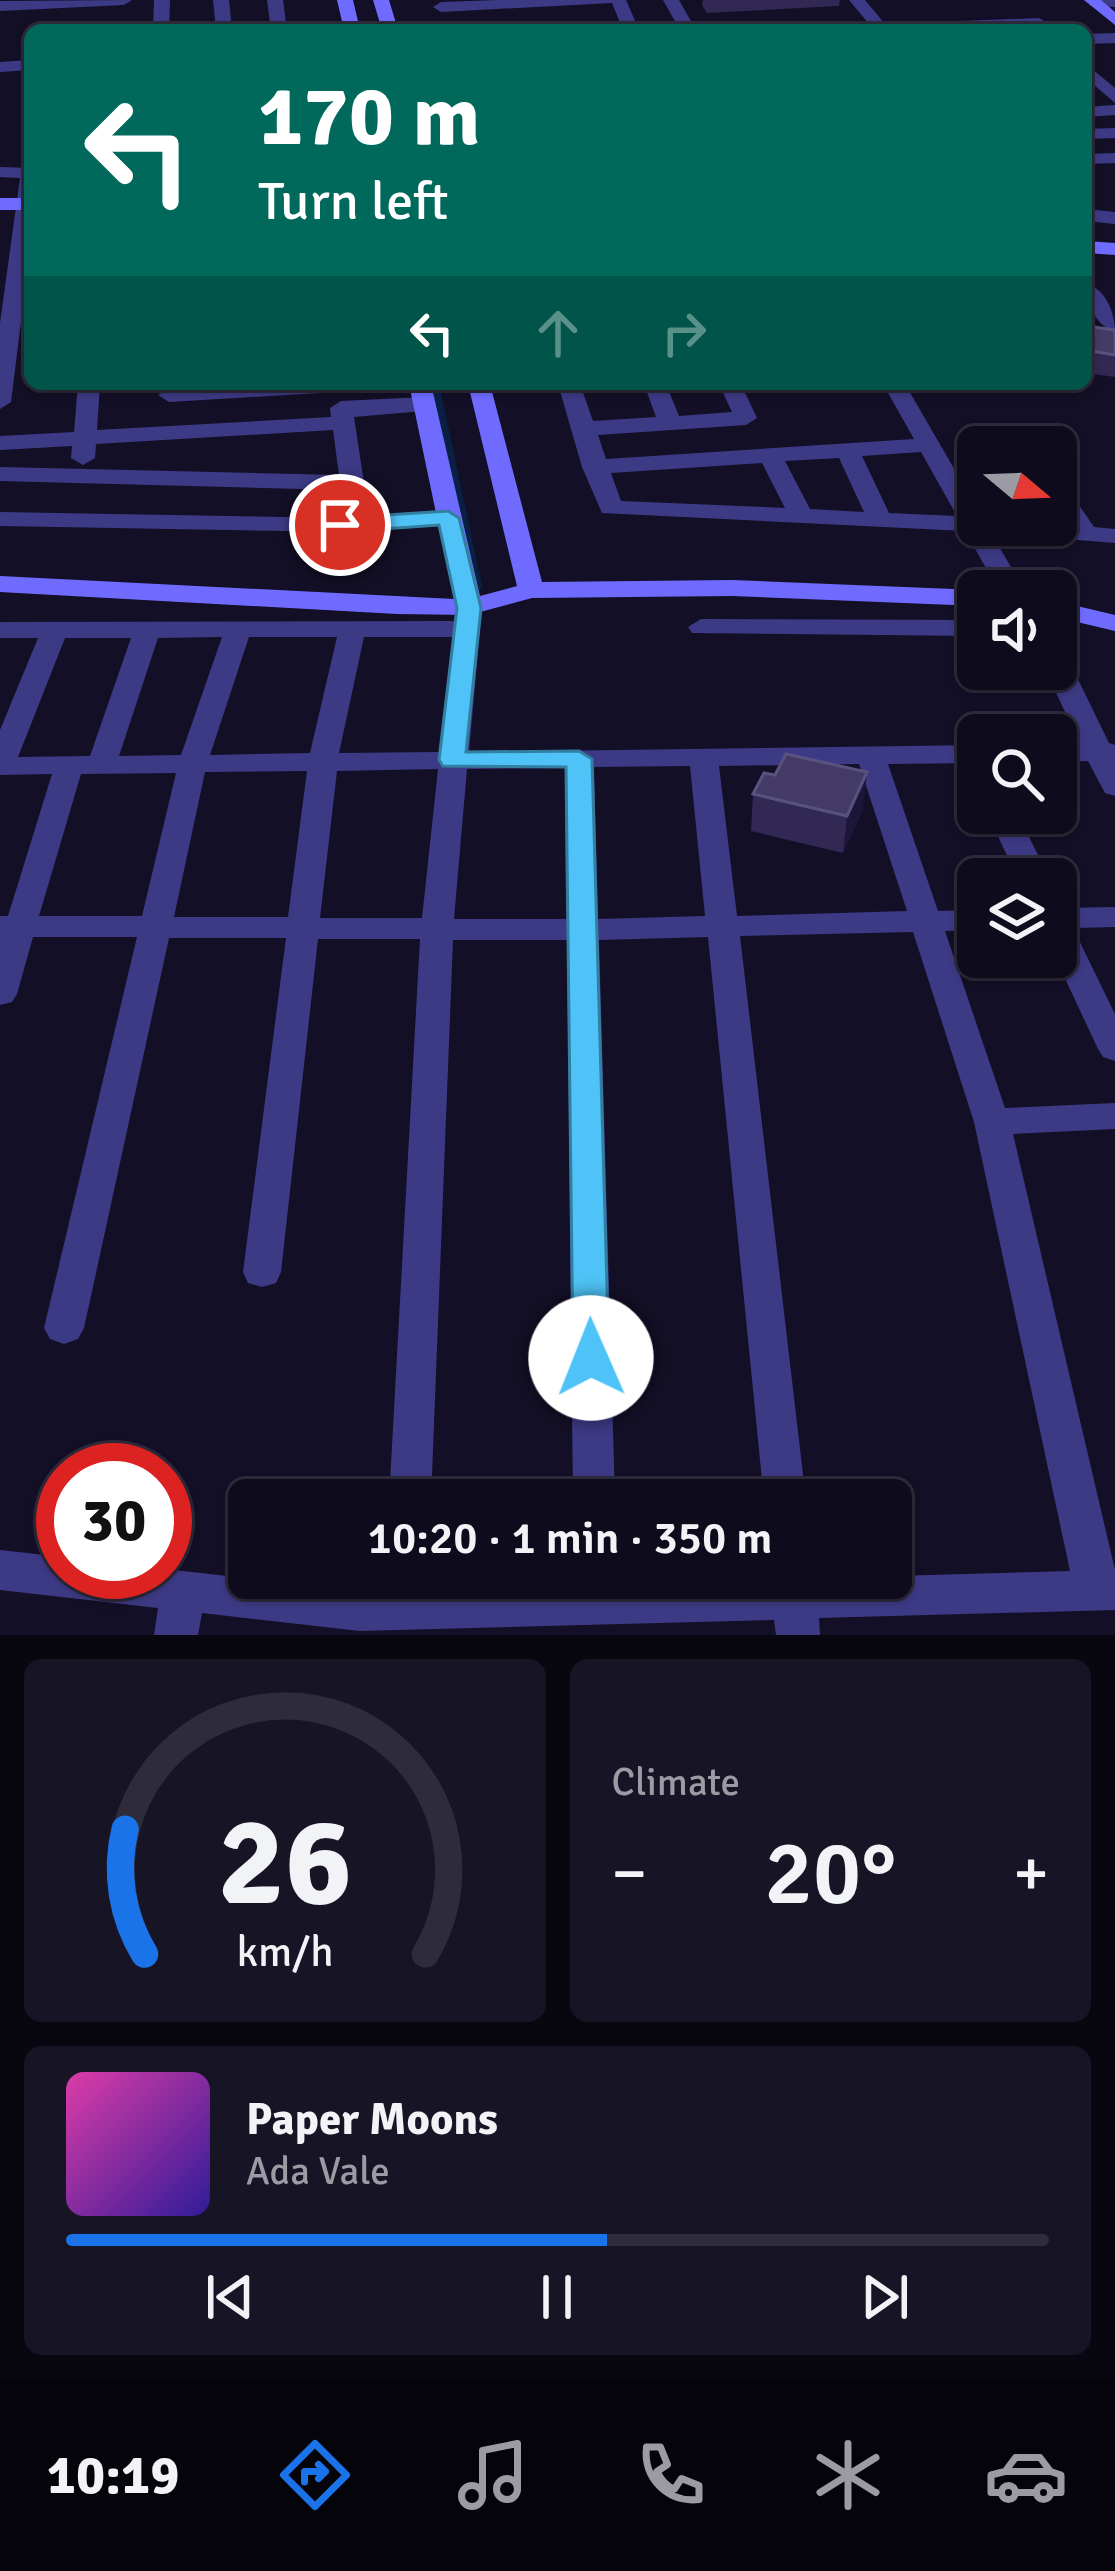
<!DOCTYPE html>
<html lang="en">
<head>
<meta charset="utf-8">
<style>
  body { margin:0; font-family:Signika,sans-serif; background:#171425; color:#f1f3f6; height:100vh; display:flex; flex-direction:column; font-size:45px; white-space:nowrap }
  * { box-sizing:border-box; margin:0 }
  p { font-size:39px; color:#9b9ba3 }
  .icon { flex:none; width:66px; height:66px; fill:none; stroke:currentColor; stroke-width:2; stroke-linecap:round; stroke-linejoin:round }
  .map { position:relative; height:1635px; overflow:hidden }
  .side { display:flex; flex-direction:column; gap:24px; padding:24px; background:#08060f; flex:1 }
  .side>* { flex:none }
  .guide { position:absolute; left:24px; top:24px; width:1068px; height:366px; border-radius:18px; box-shadow:0 3px 9px #0004,0 0 0 3px #2e2b3b; background:#00695c; color:#fff; overflow:hidden }
  .needle { width:78px; rotate:109deg }
  .buttons { position:absolute; left:957px; top:426px; display:grid; gap:24px }
  .buttons a { display:grid; place-items:center; width:120px; height:120px; border-radius:18px; background:#0e0b1c; box-shadow:0 3px 9px #0004,0 0 0 3px #2e2b3b; font-size:60px }
  .speed { position:absolute; left:36px; top:1443px; display:flex; gap:24px; font-size:60px; font-weight:700; text-align:center }
  .speed>* { display:grid; place-content:center; width:156px; height:156px; border-radius:50%; background:#0e0b1c; box-shadow:0 3px 9px #0004,0 0 0 3px #2e2b3b; line-height:1 }
  .speed .limit { border:18px solid #d22; background:#fff; color:#111 }
  .pin { position:absolute; display:grid; place-items:center; width:102px; height:102px; color:#fff; margin:-51px; border:6px solid #fff; border-radius:50%; box-shadow:0 3px 12px #0007 }
  .me { position:absolute; width:132px; margin:-66px; rotate:359deg; stroke-linejoin:round; filter:drop-shadow(0 0 9px #0008) }
  .turn { display:flex; align-items:center; gap:42px; height:252px; padding:0 36px; font-size:54px }
  .turn .icon { width:156px; height:156px; stroke-width:2.5 }
  .turn b { display:block; font-size:84px; line-height:102px }
  .lanes { display:flex; align-items:center; height:114px; padding:0 36px; background:#0003; justify-content:center; gap:60px; direction:ltr }
  .lanes .off { opacity:.35 }
  .big { font-size:90px; font-weight:600; line-height:1.1 }
  .side .card { flex:1; display:flex; flex-direction:column; justify-content:center; gap:18px; min-width:0; padding:0 42px; border-radius:18px; background:#171425 }
  .side .dial { align-items:center; gap:0 }
  .dial svg { height:312px; overflow:visible; fill:none; stroke:#2e2b3b; stroke-width:7; stroke-linecap:round; text-anchor:middle }
  .dial text { fill:#f1f3f6; stroke:none }
  .song { display:flex; align-items:center; gap:36px }
  .cover { width:144px; height:144px; border-radius:18px; background:linear-gradient(135deg,hsl(320 70% 55%),hsl(250 70% 35%)) }
  .played { height:12px; border-radius:6px; background:linear-gradient(90deg,#1a73e8 55%,#2e2b3b 55%) }
  .keys { display:flex; justify-content:space-around; direction:ltr }
  .heat { display:flex; justify-content:space-between; align-items:center; font-size:66px; direction:ltr }
  .side .tiles { flex:1; display:grid; gap:24px; grid-template-columns:1fr 1fr }
  .card:last-child { grid-column:span 2 }
  .trip { position:absolute; left:228px; top:1479px; width:684px; height:120px; border-radius:18px; background:#0e0b1c; box-shadow:0 3px 9px #0004,0 0 0 3px #2e2b3b; font-weight:600; line-height:120px; text-align:center }
  .tab-bar { display:flex; height:192px; justify-content:space-around; align-items:center; background:#06040b; color:#9b9ba3 }
  .tab-bar .icon { width:84px; height:84px }
  .tab-bar .active { color:#1a73e8 }
  .tab-bar b { font-size:54px; color:#f1f3f6 }
  .map>svg:first-child { display:block }
</style>
</head>
<body>
<div class="map">
<svg width="1115" height="1635" viewBox="0 0 1115 1635">
  <rect width="100%" height="100%" fill="#130f26"/>
  <g fill="none" stroke-linecap="round" stroke-linejoin="round">
    <!-- stream -->
    <path stroke="#0a1f44" stroke-width="8" d="M435 384 478 586"/>
    <!-- street -->
    <path fill="#3d3a85" fill-rule="evenodd" d="M132 0 124 5 0 11V1Z
      M154 0H170L169 30H153Z
      M213 0H229L232 30H216Z
      M267 0H283L287 30H271Z
      M498 0H626L639 30H623L612 3 441 12 433 7 441 2Z
      M663 0H679L696 30H680Z
      M849 0H865L885 24 1039 18 1047 23 1039 28 874 30Z
      M1089 0H1115V7L1090 6Z
      M1115 33V43L1086 44V34Z
      M30 60V70L0 72V62Z
      M1086 64 1115 88V103L1086 78Z
      M1115 105V115L1086 117V107Z
      M1115 128V138L1086 139V129Z
      M1115 153V163L1086 164V154Z
      M0 167 30 168V249L11 402 0 409V323L20 178 0 177Z
      M1086 209 1115 212V224L1086 221Z
      M1086 283C1106 290 1115 312 1115 332 1095 325 1086 303 1086 283Z
      M78 384H100L97 430 331 417 330 408 341 401 424 397 435 404 424 411 354 417 364 483 356 507 347 509 335 502 339 490 0 481V467L339 475 333 430 96 444 95 458 83 465 71 458 72 446 0 450V436L74 432Z
      M242 384H347L348 385 337 392 169 402 158 395 169 388Z
      M558 384H580L593 421 656 417 644 384H666L679 416 732 412 719 384H741L757 418 746 425 598 435 606 459 914 439 883 384H905L978 510V525H1068L1056 506V481L1064 483 1094 527 1115 529V543L991 533 1025 591H999L965 531 602 513 582 467ZM921 452 957 516 889 513 862 456ZM839 458 864 512 810 509 785 461ZM762 463 785 508 621 501 611 473Z
      M448 511 460 518 457 523 347 532 0 526V512L347 518Z
      M469 599 482 607 469 752 978 745V763L888 764 938 911 978 910V930L945 931 1005 1108 1115 1103V1129L1013 1134 1115 1570V1610L819 1618 820 1635H776L774 1620 360 1631 202 1613 198 1635H154L158 1608 0 1590V1550L63 1557V1572L165 1569 360 1591 1070 1571 974 1122 913 932 740 936 806 1500H764L708 937 599 940 615 1500H573L567 940H453L431 1500H389L420 939H318L281 1272 276 1283 262 1287 248 1283 243 1272 286 938H169L84 1328 78 1339 64 1344 50 1339 44 1328 137 937H33L17 994 12 1002 0 1005V916H8L52 774 0 775V730L38 638H0V622L454 621 456 607ZM222 637 181 755 119 756 158 638ZM249 637H337L310 753 210 755ZM364 637H453L440 752 339 753ZM65 638H131L90 756 18 757ZM859 764 907 911 737 916 719 766ZM690 766 705 916 598 919 594 767ZM565 768 566 919H454L467 769ZM438 769 422 918H320L337 771ZM307 771 288 917H174L205 772ZM176 773 142 916H39L81 774Z
      M701 619 978 620V636L692 633 688 627Z
      M1056 655 1070 663 1109 743 1115 745V796L1105 793 1088 761 1056 762V744H1080L1045 669H1056Z
      M987 813H1017L1050 879H1018Z
      M1115 907V927L1073 928 1115 1014V1061L1103 1057 1098 1049 1055 957 1056 908Z"/>
    <!-- secondary -->
    <path fill="#6f6bff" fill-rule="evenodd" d="M337 0H353L360 30H344Z
      M373 0H389L398 30H382Z
      M1084 0H1101L1115 12V25Z
      M0 198H30V210H0Z
      M1086 241 1115 243V255L1086 253Z
      M409 384H431L480 596 517 586 468 384H490L542 582 732 580 978 590V606L732 596 532 598 469 615 397 614 0 592V576L454 599Z
      M1056 601 1115 615V631L1056 617Z"/>
  </g>
  <!-- wall -->
  <path fill="#312854" d="M703 0H840L839 6 707 13 702 5Z
    M1086 326 1115 330V377L1086 373Z
    M753 794 863 809 843 853 751 831Z"/>
  <!-- shaded-wall -->
  <path fill="#1d163a" d="M867 772 863 809 843 853 847 816Z"/>
  <!-- building -->
  <path fill="#433a66" stroke="#5a527e" stroke-width="3" d="M1087 326 1115 330V355L1086 350Z
    M786 754 867 772 847 816 753 794 764 773 775 775Z"/>
  <!-- route -->
  <path fill="#4fc3f7" stroke="#337fa1" stroke-width="3" d="M448 511 459 518 481 608 466 752 579 751 592 759 609 1358 604 1368 591 1372 578 1368 573 1358 566 767 443 766 439 760 457 608 439 525 340 532 329 525 340 518Z"/>
</svg>
<div class="buttons">
<a><svg class="needle" viewBox="-14 -14 28 28"><path d="M0-13l5 13h-10z" fill="#e53935"/><path d="M0 13l5-13h-10z" fill="#9b9ba3"/></svg></a>
<a><svg class="icon" aria-label="sound" viewBox="0 0 24 24"><path d="M4 9h4l5-4v14l-5-4H4zM17 9q2 3 0 6"/></svg></a>
<a><svg class="icon" aria-label="search" viewBox="0 0 24 24"><circle cx="10" cy="10" r="6"/><path d="M15 15l6 6"/></svg></a>
<a><svg class="icon" aria-label="layers" viewBox="0 0 24 24"><path d="M12 4l9 5-9 5-9-5zM3 14l9 5 9-5"/></svg></a>
</div>
<div class="speed"><div class="limit">30</div></div>
<div class="pin" style="left:340px;top:525px;background:#d93025"><svg class="icon" aria-label="arrive" viewBox="0 0 24 24"><path d="M6 21V4h12l-3 4 3 4H6"/></svg></div>
<svg class="me" style="left:591px;top:1358px" viewBox="-20 -20 40 40"><circle r="19" fill="#fff"/><path d="M0-13L10 11 0 6-10 11z" fill="#4fc3f7"/></svg>
<div class="trip">10:20 · 1 min · 350 m</div>
<div class="guide">
<div class="turn"><svg class="icon" aria-label="left" viewBox="0 0 24 24"><path d="M17 20v-9H6M10 6l-5 5 5 5"/></svg><div><b>170 m</b>Turn left</div></div>
<div class="lanes"><svg class="icon" aria-label="left" viewBox="0 0 24 24"><path d="M17 20v-9H6M10 6l-5 5 5 5"/></svg><svg class="icon off" aria-label="ahead" viewBox="0 0 24 24"><path d="M12 20V5M6 11l6-6 6 6"/></svg><svg class="icon off" aria-label="right" viewBox="0 0 24 24"><path d="M7 20v-9h11M14 6l5 5-5 5"/></svg></div>
</div>
</div>
<section class="side">
<div class="tiles">
<div class="card dial"><svg viewBox="0 0 100 80">
<path d="M14 69A42 42 0 1 1 86 69"/>
<path d="M14 69A42 42 0 0 1 9 37" stroke="#1a73e8"/>
<text x="50" y="56" font-size="32" font-weight="700">26</text>
<text x="50" y="72" font-size="11">km/h</text>
</svg></div>
<div class="card"><p>Climate</p>
<div class="heat"><a>−</a><b class="big">20°</b><a>+</a></div>
</div>
<div class="card">
<div class="song"><i class="cover"></i><div><b>Paper Moons</b><p>Ada Vale</p></div></div>
<div class="played"></div>
<div class="keys"><svg class="icon" aria-label="previous" viewBox="0 0 24 24"><path d="M18 5L8 12l10 7zM5 5v14"/></svg><svg class="icon" aria-label="pause" viewBox="0 0 24 24"><path d="M8 5v14M16 5v14"/></svg><svg class="icon" aria-label="next" viewBox="0 0 24 24"><path d="M6 5l10 7-10 7zM19 5v14"/></svg></div>
</div>
</div>
</section>
<nav class="tab-bar">
<b>10:19</b>
<svg class="icon active" aria-label="directions" viewBox="0 0 24 24"><path d="M12 3l9 9-9 9-9-9zM9 14v-3h6M13 9l2 2-2 2"/></svg>
<svg class="icon" aria-label="music" viewBox="0 0 24 24"><path d="M9 18V5l10-2v13"/><circle cx="6" cy="18" r="3"/><circle cx="16" cy="16" r="3"/></svg>
<svg class="icon" aria-label="phone" viewBox="0 0 24 24"><path d="M5 4h4l2 5-3 2q2 4 5 5l2-3 5 2v4C11 20 4 13 5 4z"/></svg>
<svg class="icon" aria-label="climate" viewBox="0 0 24 24"><path d="M12 3v18M4 7l16 10M4 17L20 7"/></svg>
<svg class="icon" aria-label="car" viewBox="0 0 24 24"><path d="M5 17H2v-5l4-1 3-4h7l3 4 3 1v5h-3M9 17h6M6 11h13"/><circle cx="7" cy="17" r="2"/><circle cx="17" cy="17" r="2"/></svg>
</nav>
</body>
</html>
